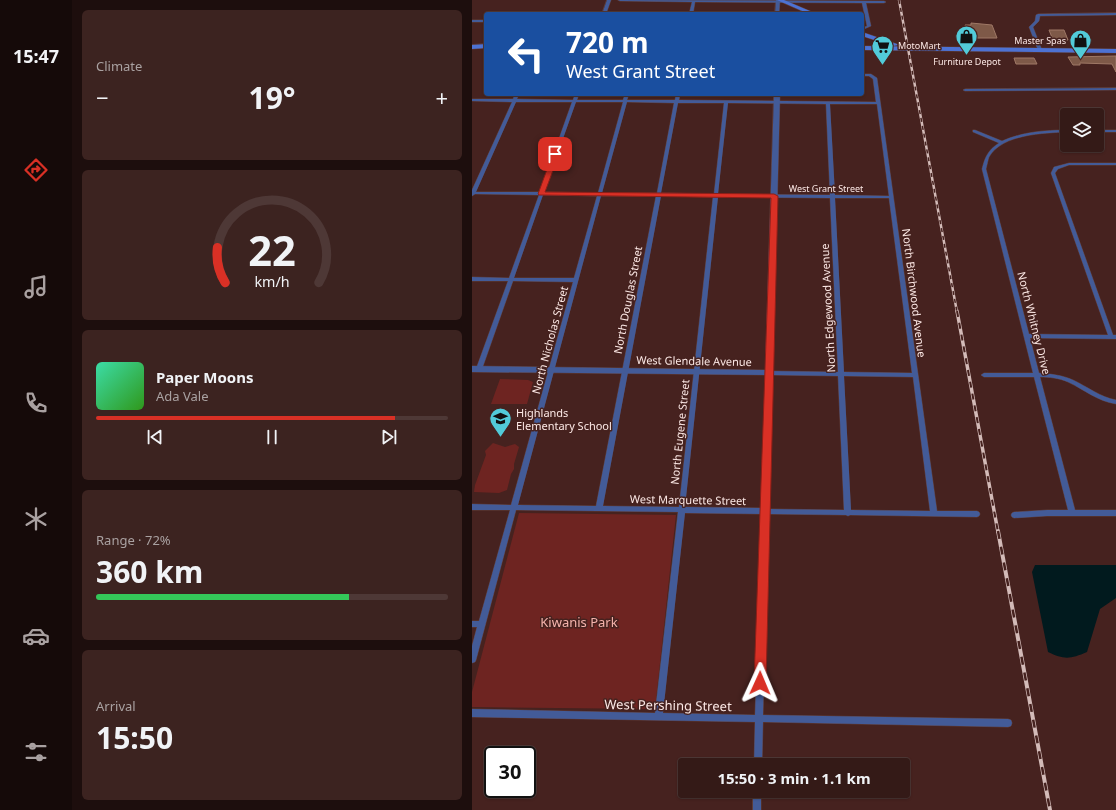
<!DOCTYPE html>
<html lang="en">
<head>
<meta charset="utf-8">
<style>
  body { margin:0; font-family:"Noto Sans",sans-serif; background:#3c2320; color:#f1f3f6; height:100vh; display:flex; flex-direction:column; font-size:15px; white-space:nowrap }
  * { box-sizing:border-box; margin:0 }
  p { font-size:13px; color:#a9a1a1 }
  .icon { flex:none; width:22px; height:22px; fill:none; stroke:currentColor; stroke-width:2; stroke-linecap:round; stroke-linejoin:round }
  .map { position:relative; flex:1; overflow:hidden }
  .drawer { display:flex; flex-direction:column; gap:10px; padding:10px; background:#1d0e0d; width:400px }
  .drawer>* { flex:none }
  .guide { position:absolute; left:12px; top:12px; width:380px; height:84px; border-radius:4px; box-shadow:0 1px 3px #0004,0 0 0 1px #4e3836; background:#1a4fa0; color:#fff; overflow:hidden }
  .tools { position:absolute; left:588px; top:108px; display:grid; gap:8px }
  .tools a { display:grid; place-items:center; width:44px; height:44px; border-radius:4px; background:#341a17; box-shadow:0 1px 3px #0004,0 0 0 1px #4e3836; font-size:20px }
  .speed { position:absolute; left:12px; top:746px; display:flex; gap:8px; font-size:20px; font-weight:700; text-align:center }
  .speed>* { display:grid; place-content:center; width:52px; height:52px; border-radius:50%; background:#341a17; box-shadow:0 1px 3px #0004,0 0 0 1px #4e3836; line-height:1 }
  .speed .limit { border:2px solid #111; border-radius:6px; background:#fff; color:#111 }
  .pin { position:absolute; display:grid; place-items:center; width:34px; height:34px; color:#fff; margin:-17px; border-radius:8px; box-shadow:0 2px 6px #0006 }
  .me { position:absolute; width:44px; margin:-22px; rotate:1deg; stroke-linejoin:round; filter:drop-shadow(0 0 3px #0008) }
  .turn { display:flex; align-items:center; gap:14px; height:84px; padding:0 16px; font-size:18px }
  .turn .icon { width:52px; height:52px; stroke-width:2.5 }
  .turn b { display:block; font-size:28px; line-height:34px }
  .big { font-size:30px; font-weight:700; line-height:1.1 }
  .drawer .tile { flex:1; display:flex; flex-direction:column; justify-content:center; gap:6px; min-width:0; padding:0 14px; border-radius:6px; background:#3c2320 }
  .drawer .dial { align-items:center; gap:0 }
  .dial svg { height:104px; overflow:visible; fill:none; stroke:#4e3836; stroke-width:7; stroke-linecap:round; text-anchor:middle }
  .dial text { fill:#f1f3f6; stroke:none }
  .song { display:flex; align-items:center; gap:12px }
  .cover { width:48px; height:48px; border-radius:6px; background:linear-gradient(135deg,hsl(160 70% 55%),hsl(110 70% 35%)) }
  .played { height:4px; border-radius:2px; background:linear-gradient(90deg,#d93025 85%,#4e3836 85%) }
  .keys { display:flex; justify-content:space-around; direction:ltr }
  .heat { display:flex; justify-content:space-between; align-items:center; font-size:22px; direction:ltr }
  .charge { height:6px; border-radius:3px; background:linear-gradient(90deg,#34c759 72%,#4e3836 0) }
  .trip { position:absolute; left:206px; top:758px; width:232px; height:40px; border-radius:4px; background:#341a17; box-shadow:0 1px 3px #0004,0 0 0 1px #4e3836; font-weight:700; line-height:40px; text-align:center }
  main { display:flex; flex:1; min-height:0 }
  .dock { display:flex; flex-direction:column; width:72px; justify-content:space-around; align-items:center; background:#150a09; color:#a9a1a1 }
  .dock .icon { width:28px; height:28px }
  .dock .selected { color:#d93025 }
  .dock b { font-size:18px; color:#f1f3f6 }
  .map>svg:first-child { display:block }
</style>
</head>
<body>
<main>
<nav class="dock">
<b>15:47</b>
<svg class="icon selected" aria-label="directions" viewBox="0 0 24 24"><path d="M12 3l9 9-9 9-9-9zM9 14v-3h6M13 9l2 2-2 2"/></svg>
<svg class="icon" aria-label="music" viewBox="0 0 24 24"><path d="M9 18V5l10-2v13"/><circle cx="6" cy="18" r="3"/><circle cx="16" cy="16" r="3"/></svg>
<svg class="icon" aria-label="phone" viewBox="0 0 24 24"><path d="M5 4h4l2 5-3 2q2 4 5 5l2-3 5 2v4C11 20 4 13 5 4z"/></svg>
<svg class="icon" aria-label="climate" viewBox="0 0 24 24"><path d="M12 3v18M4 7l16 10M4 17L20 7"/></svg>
<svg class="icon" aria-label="car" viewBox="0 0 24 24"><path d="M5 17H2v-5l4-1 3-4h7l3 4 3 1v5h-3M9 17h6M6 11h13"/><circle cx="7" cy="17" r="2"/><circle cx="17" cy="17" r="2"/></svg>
<svg class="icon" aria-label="filters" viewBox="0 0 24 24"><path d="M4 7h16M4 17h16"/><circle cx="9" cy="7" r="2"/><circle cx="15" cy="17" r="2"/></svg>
</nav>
<section class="drawer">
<div class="tile"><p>Climate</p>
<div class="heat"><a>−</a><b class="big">19°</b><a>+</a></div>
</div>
<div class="tile dial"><svg viewBox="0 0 100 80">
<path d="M14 69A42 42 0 1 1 86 69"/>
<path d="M14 69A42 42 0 0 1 8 42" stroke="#d93025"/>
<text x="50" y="56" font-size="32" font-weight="700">22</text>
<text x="50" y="72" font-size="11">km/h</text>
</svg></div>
<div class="tile">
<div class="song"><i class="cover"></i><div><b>Paper Moons</b><p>Ada Vale</p></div></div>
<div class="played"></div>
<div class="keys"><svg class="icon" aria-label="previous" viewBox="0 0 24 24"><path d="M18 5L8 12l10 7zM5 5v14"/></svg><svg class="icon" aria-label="pause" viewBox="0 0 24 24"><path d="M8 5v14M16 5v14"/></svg><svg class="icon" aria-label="next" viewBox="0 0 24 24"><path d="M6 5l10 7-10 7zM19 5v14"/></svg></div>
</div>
<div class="tile"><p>Range · 72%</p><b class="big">360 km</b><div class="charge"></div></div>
<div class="tile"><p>Arrival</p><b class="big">15:50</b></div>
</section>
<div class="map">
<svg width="644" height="810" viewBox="0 0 644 810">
  <rect width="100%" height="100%" fill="#46221f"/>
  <!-- green -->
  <path fill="#6e2421" d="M28 379 56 380 61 382 55 404H19Z
    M21 443 33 447 43 444 47 447 42 464V469L39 474 35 490 27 493 2 492 3 485 14 455 13 451Z
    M47 513 204 515 183 709 0 707V692Z"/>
  <!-- water -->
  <path fill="#011a1e" d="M563 565H644V598L628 609 615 652C599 659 592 660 576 652L560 572Z"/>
  <!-- building -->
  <path fill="#7e5948" stroke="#9f7866" d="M499 23 520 25 525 38H497L493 25H499Z
    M577 30H592L596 40H581Z
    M644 56V72L640 64 608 63V65H601L596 57Z
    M542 58H562L565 64H544Z"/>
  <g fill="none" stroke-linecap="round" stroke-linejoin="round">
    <defs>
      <path id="minor" d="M135 0H139L134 14H130Z
        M146 0 412 1 414 2 412 3H394L399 26 390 30V28L395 26 390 3 223 2 221 14H217L220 2 148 1Z
        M644 13V15L568 16 567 21 561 27 570 50 568 51 566 50 557 27 563 21 564 15 566 14Z
        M0 20H14V22H0Z
        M390 74H399L405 78 465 511H505L507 512 508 514 507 516 505 517 378 515 376 516 374 515 296 514 291 715 536 719 539 720 540 723 539 726 536 727 291 722 290 765H282L283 722 0 717V709L183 713 206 512 44 510 4 660 3 662 0 663V646L5 627H0V621H7L38 510H0V504L39 505 101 282 41 281 10 369 7 371 5 370 4 369 36 281H0V277L37 278 67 195 3 194 0 196V190L40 102 0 101V99H41L43 94H47L45 99 101 100 103 94H107L105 100H151L153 94H157L155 100H203L204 94H208L207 100 404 102 401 79 397 76H390ZM44 102H100L68 192H4ZM104 102H151L126 193 72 192ZM155 102 202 103 185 193H130ZM206 103H252L242 194 189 193ZM256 103 354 104 358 195 246 194ZM358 104H405L417 196 363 195ZM71 195 125 196 102 278H42ZM129 196H184L124 506 46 505ZM189 196 241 197 207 507 131 506ZM246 197 358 198 366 372 297 371 294 373 290 508 213 507ZM363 198H417L440 373 372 372ZM300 375 366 376 372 510 297 509ZM372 376 441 377 458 511 379 510ZM213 513 290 514 283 715 191 713Z
        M644 88V90L493 91 491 90 493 89Z
        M501 130H503L530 141C550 132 573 130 595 130V132C572 133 530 134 517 157 516 160 515 165 514 169L557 334 636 335 579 173 582 167 597 163H644V165H597L586 169 583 173 641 335H644V339L558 338 567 373C579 374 590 375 601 380 616 387 628 397 644 400V404C625 401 613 390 596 382 587 378 577 377 568 377L603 510H644V516H575L542 518 540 517 539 515 540 513 542 512 575 510H596L562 377H512L509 375 512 373H561L510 169C513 157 516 150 527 143L501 132Z
        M625 130H644V132H625Z
        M281 791H289V810H281Z"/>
      <path id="tertiary" d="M304 0H308L307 14H303Z
        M302 94H308L301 373 300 375 0 372V366L293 370Z"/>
      <path id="secondary" d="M305 0H312L345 14H337Z
        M390 32 425 44 426 45 421 46 390 36Z
        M14 44V48L0 49V45Z
        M390 46 644 49V53L390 50Z"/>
    </defs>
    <!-- minor casing -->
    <use href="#minor" stroke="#5f3e3b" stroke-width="1"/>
    <!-- tertiary casing -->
    <use href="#tertiary" stroke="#5f3e3b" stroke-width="1"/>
    <!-- secondary casing -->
    <use href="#secondary" stroke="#5f3e3b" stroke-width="1"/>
    <!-- minor -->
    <use href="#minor" fill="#435b98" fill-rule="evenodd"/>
    <!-- tertiary -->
    <use href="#tertiary" fill="#435b98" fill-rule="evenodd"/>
    <!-- secondary -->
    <use href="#secondary" fill="#4d72d3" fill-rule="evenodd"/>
    <defs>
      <path id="rail-far2" d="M427 0 485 312"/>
      <path id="rail-far1" d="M485 311 526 532"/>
      <path id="rail" d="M526 531 578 810"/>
    </defs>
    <!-- rail-far2 casing -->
    <use href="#rail-far2" stroke="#d3bbb8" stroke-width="2.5"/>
    <!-- rail-far1 casing -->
    <use href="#rail-far1" stroke="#d3bbb8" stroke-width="3.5"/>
    <!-- rail casing -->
    <use href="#rail" stroke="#d3bbb8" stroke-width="4"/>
    <!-- rail-far2 -->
    <use href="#rail-far2" stroke="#46221f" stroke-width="1.5" stroke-dasharray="4" stroke-linecap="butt"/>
    <!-- rail-far1 -->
    <use href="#rail-far1" stroke="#46221f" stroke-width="2" stroke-dasharray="6" stroke-linecap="butt"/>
    <!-- rail -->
    <use href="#rail" stroke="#46221f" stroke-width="2.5" stroke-dasharray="8" stroke-linecap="butt"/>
  </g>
  <!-- route -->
  <path fill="#d93025" stroke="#8d1f18" d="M81 153 87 154 73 192 302 194 306 196 294 683 292 687 288 688 284 687 282 683 299 198 67 195 66 194Z"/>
  <!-- icons -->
  <defs>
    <symbol id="shop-pin" viewBox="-11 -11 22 30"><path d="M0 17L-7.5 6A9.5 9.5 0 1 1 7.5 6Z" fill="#52cbd9" stroke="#46221f"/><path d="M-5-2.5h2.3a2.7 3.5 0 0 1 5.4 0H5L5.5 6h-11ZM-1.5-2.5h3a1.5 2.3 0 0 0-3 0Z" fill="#111"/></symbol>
    <symbol id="supermarket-pin" viewBox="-11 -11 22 30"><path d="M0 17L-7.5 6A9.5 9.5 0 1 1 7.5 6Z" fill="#52cbd9" stroke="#46221f"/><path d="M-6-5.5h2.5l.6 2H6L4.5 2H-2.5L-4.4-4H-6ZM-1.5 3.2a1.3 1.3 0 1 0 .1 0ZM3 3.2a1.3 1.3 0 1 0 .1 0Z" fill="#111"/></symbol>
    <symbol id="school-pin" viewBox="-11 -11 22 30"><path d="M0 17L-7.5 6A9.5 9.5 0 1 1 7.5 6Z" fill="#52cbd9" stroke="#46221f"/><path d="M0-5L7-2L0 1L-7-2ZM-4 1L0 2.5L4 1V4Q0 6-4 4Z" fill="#111"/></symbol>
  </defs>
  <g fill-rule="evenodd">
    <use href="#shop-pin" x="482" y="24" width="25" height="34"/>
    <use href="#shop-pin" x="596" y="28" width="25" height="34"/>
    <use href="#supermarket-pin" x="398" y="34" width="25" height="34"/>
    <use href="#school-pin" x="16" y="406" width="25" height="34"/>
  </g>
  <g text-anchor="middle" stroke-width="3" stroke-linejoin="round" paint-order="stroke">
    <!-- far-poi labels -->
    <g font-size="9" fill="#fce8e5" stroke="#46221f" text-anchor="end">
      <text x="594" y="44">Master Spas</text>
      <text x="426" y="49" text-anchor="start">MotoMart</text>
      <text x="495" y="65" text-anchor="middle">Furniture Depot</text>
    </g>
    <!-- far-street labels -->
    <g font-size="9" fill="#fce8e5" stroke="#46221f">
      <text x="354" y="192">West Grant Street</text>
    </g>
    <!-- street labels -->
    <g font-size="11" fill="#fce8e5" stroke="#46221f">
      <text transform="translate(442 293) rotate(83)" y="4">North Birchwood Avenue</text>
      <text transform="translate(156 300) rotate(-79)" y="4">North Douglas Street</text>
      <text transform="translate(356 308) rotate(-93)" y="4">North Edgewood Avenue</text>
      <text transform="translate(562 323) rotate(76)" y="4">North Whitney Drive</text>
      <text transform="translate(78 340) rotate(-75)" y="4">North Nicholas Street</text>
      <text transform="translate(222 361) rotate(1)" y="4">West Glendale Avenue</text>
      <text transform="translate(208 432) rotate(-84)" y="4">North Eugene Street</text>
      <text transform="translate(216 500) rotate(1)" y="4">West Marquette Street</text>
    </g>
    <!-- poi labels -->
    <g font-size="11" fill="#fce8e5" stroke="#46221f" text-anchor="start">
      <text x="44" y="417">Highlands<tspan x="44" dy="13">Elementary School</tspan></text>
    </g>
    <!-- near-park labels -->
    <g font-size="13" fill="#f5b3ac" stroke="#46221f">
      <text x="107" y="627">Kiwanis Park</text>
    </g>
    <!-- near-street labels -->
    <g font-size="13" fill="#fce8e5" stroke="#46221f">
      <text transform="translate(196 705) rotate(1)" y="5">West Pershing Street</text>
    </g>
  </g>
</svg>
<div class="tools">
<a><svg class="icon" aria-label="layers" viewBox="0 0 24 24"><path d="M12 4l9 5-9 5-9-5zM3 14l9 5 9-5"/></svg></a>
</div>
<div class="speed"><div class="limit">30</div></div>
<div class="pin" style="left:83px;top:154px;background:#d93025"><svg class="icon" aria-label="arrive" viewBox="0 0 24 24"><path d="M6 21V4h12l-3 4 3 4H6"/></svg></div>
<svg class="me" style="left:288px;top:683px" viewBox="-20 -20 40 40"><path d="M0-17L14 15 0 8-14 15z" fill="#d93025" stroke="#fff" stroke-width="4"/></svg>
<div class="trip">15:50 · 3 min · 1.1 km</div>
<div class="guide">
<div class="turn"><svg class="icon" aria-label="left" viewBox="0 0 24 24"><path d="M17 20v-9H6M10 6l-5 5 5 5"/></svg><div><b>720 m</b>West Grant Street</div></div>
</div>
</div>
</main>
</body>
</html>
